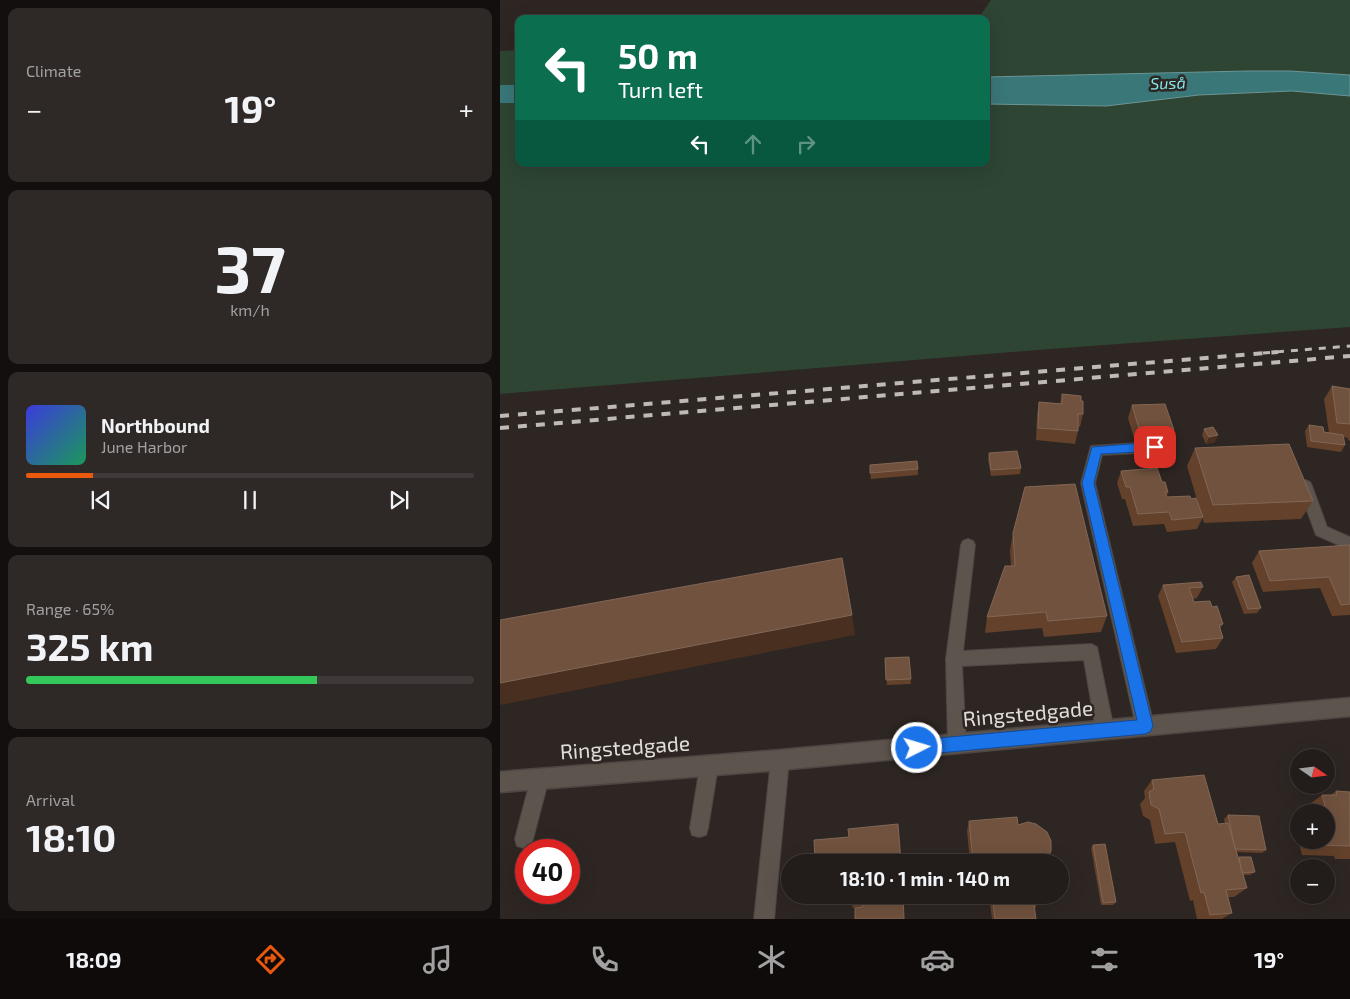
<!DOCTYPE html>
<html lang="en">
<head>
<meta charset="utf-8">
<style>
  body { margin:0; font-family:"Exo 2",sans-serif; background:#2e2927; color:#f1f3f6; height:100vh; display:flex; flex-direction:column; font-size:19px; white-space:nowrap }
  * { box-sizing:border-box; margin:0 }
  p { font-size:16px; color:#a2a1a2 }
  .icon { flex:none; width:28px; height:28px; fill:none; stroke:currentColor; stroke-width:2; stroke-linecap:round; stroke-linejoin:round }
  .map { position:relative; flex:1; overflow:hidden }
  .sheet { display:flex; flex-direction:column; gap:8px; padding:8px; background:#130f0e; width:500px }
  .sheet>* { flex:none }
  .top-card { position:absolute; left:15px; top:15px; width:475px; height:152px; border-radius:10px; box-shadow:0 5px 20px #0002,0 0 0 1px #3f3a39; background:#0b6e4f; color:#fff; overflow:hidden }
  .needle { width:32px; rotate:104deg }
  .tools { position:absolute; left:790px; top:749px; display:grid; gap:10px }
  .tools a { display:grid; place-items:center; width:45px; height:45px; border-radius:50%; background:#221c1a; box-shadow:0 5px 20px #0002,0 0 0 1px #3f3a39; font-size:25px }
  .speed { position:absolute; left:15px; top:839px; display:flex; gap:10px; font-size:25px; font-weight:700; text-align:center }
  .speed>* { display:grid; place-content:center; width:65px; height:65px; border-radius:50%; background:#221c1a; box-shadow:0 5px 20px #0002,0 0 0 1px #3f3a39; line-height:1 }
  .speed .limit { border:8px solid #d22; background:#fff; color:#111 }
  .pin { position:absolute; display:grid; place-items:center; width:42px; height:42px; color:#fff; margin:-21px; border-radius:10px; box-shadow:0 2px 8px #0006 }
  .me { position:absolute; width:55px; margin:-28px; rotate:85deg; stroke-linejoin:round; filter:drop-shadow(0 0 4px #0008) }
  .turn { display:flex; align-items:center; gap:18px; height:105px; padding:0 20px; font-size:22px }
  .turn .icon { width:65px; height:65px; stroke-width:2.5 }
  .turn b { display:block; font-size:35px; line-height:42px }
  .lanes { display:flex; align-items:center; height:48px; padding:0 20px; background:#0003; justify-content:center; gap:25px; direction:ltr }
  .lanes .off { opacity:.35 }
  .big { font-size:38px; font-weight:700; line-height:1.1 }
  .sheet .tile { flex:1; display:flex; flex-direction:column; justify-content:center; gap:8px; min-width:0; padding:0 18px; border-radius:10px; background:#2e2927 }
  .sheet .dial { align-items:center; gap:0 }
  .dial b { font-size:65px; line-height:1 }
  .song { display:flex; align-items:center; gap:15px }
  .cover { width:60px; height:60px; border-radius:8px; background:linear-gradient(135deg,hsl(240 70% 55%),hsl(150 70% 35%)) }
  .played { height:5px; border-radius:2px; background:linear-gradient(90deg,#ea580c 15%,#3f3a39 15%) }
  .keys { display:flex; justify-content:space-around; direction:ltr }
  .heat { display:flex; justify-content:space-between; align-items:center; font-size:28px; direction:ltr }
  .charge { height:8px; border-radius:4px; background:linear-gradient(90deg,#34c759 65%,#3f3a39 0) }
  .trip { position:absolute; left:281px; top:854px; width:288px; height:50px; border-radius:25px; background:#221c1a; box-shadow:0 5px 20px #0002,0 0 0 1px #3f3a39; font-weight:700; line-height:50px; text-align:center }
  .dock { display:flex; height:80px; justify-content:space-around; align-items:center; background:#0e0b0a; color:#a2a1a2 }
  .dock .icon { width:35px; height:35px }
  .dock .selected { color:#ea580c }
  .dock b { font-size:22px; color:#f1f3f6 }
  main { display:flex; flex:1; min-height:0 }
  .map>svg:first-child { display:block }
</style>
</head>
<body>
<main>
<section class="sheet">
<div class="tile"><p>Climate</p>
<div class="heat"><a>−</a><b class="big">19°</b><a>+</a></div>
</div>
<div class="tile dial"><b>37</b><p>km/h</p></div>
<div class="tile">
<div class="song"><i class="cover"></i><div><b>Northbound</b><p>June Harbor</p></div></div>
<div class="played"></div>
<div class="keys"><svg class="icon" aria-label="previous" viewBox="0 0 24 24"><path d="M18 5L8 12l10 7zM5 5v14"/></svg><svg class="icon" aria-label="pause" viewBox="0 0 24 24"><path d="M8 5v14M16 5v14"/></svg><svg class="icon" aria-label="next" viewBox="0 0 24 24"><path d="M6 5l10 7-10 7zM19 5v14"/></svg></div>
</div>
<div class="tile"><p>Range · 65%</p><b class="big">325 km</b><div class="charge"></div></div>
<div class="tile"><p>Arrival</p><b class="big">18:10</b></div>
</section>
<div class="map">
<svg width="850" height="919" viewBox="0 0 850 919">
  <rect width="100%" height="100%" fill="#2e2622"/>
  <!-- green -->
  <path fill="#2e4533" d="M491 0H850V75L790 71H747L486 77V19H478Z
    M19 50V164H486V104L606 106 699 95 792 91 850 96V327L550 349 0 394V51Z"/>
  <!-- water -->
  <path fill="#3a7779" stroke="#6c9696" d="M747 71H790L850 75V96L792 91 699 95 606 106 486 104V77Z"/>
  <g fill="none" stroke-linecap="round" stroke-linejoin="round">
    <!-- river -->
    <path fill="#3a7779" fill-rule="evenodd" d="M0 85H19V103H0Z"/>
    <defs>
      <path id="service" d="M655 442 660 443 662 447 660 451 655 452 602 455 595 483 654 726 651 732 645 735 639 732 636 726 581 483 591 446Z
        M805 480 810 482 812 486 827 527 850 537V550L816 535 798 486 800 482Z
        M468 539 473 541 475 545 463 651 591 644 597 647 614 730 611 736 605 739 599 736 596 730 584 660 462 666 466 744 463 750 457 753 451 750 448 744 446 659 461 545 463 541Z
        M280 751 286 754 289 760 274 919H254L271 760 274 754Z
        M209 757 215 760 218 766 208 828 206 835 199 837 192 835 190 828 200 766 203 760Z
        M40 769 46 772 49 778 33 839 31 846 24 848 17 846 15 839 31 778 34 772Z"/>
      <path id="tertiary" d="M850 698V716L280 770 0 792V772L280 750Z"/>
    </defs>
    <!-- service casing -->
    <use href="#service" stroke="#4c4541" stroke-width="2"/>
    <!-- tertiary casing -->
    <use href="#tertiary" stroke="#4c4541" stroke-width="3"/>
    <!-- service -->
    <use href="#service" fill="#5d544e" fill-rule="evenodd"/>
    <!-- tertiary -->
    <use href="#tertiary" fill="#5d544e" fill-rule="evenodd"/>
    <!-- rail-far1 -->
    <path stroke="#bfbab6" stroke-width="3" stroke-dasharray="7 7" stroke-linecap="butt" d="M763 353 850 346"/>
    <!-- rail -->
    <path stroke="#bfbab6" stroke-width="4" stroke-dasharray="9 9" stroke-linecap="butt" d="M0 416 778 352
      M0 428 850 356"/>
  </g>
  <!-- wall -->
  <path fill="#63412b" d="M832 386 850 389V441L848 440V438L843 437 845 445 841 452 807 447 805 431 809 425 824 432 829 433 824 399Z
    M562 394 583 414 580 427H578V431L575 444 536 440 537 415 539 402 560 404Z
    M632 405 674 430 669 443 636 445 628 418Z
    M704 429 715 442 706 444 702 435Z
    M695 448 813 501 801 519 704 523 687 466Z
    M489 453 521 468 520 474 491 476 488 460Z
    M418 469V475L371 479 370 473Z
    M621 471 662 482 668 492 667 496V497L691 499 703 517 697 529 667 532 664 524 633 526 625 499H622L617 483Z
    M513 533 607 616 601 632 544 637 542 628 485 633 487 617 511 566 510 550Z
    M850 545V615L832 616 820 588 763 592 752 563 759 551Z
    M736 577 761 608 757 613 744 614 732 582Z
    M663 585 703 587 697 598 693 599 694 602 712 607 723 624 720 629 723 638 716 649 676 653 658 596Z
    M409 657 411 684 387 685 385 658Z
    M652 780 718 824H725L724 819 728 815 766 850 762 853 736 852 738 858 739 857 755 872 750 875H743L747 888 734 897H728L732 913 722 919H697L693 900 690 901 675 842 655 844 650 820 643 816 640 804 645 798 644 791Z
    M836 791 850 792V859H835L834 856 802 855 795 827 799 824V840H826V812H809L807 806 822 795H831Z
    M469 821 518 825 551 851 545 862H470L467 831Z
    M593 845 616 902 613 905H601L591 848Z
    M315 895H403L363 907 353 908 350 899 319 902Z
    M489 895H536L537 904 535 909 536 919H492Z"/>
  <!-- shaded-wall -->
  <path fill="#482f20" d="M718 435 715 442 706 444 709 437Z
    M352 615 355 635 0 705V683Z"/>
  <!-- building -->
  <path fill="#70523e" stroke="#826756" d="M832 386 850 389V424L837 423Z
    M562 394 581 396V401H583V414H578V431L538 428 539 402 562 404Z
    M665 404 674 430 640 432 632 405Z
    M809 425 823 427 824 432 843 435 845 445 811 441Z
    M713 427 718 435 709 437 704 429Z
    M789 444 813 501 713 505 695 448Z
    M517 451 521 468 491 470 489 453Z
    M417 461 418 469 370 473V465Z
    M657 468 662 482H665L668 492H665L667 497 690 496 691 499 696 498 703 517 672 520 669 512 638 514 630 487H626L621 471Z
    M575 484 607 616 548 621 546 612 487 617 505 566H515L513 533 525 487Z
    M850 545V604L841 605 829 577 770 581 759 551Z
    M342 558 352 615 0 683V620Z
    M749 575 761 608 748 609 736 577Z
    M701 582 703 587 689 588 694 602 710 601 712 607 717 606 723 624 719 625 723 638 682 642 663 585Z
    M409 657 411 679 386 680 385 658Z
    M704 775 718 824 728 823 747 888 726 890 732 913 710 915 704 892 701 893 685 832 665 834 659 809 651 805 649 792 654 789 652 780Z
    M836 791 850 792V846L818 845 816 840H826V817H828L822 795H837Z
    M728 815 759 816 766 850 735 849Z
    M517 817 518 825 528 822 536 824 547 832 551 841V851L547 859 543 862H473L469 821Z
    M398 824 401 862H315L314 840 349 837 348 829Z
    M605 844 616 902 603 903 593 845Z
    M739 857H751L755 872 742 873Z
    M350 895H403L404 919H355V908L363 907V899L350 900Z
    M492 895H536L537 904 534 905 536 919H495Z"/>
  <!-- route -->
  <path fill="#1a73e8" stroke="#114b97" d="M655 442 660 447 655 451 601 454 594 483 653 726 650 732 645 734 417 755 412 753 410 748 412 743 417 740 637 720 582 483 592 447Z"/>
  <g text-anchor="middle" stroke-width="5" stroke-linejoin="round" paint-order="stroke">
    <!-- far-water labels -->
    <g font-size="16" font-style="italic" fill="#84e6eb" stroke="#2e2622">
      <text transform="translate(668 83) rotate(-2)" y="6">Suså</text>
    </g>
    <!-- near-street labels -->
    <g font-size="21" fill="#e2ddda" stroke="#2e2622">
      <text transform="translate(528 714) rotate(-5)" y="7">Ringstedgade</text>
      <text transform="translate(125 748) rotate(-4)" y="7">Ringstedgade</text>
    </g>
  </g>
</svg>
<div class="tools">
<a><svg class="needle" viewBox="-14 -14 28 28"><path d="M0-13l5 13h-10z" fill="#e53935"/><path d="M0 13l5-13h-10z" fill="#a2a1a2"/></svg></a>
<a>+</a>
<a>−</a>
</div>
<div class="speed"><div class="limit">40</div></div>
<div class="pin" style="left:655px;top:447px;background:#d93025"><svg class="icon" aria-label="arrive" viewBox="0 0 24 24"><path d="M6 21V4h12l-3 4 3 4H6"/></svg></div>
<svg class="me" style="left:417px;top:748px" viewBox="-20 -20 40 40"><circle r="17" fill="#1a73e8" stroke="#fff" stroke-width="3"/><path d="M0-11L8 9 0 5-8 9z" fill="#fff"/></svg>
<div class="trip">18:10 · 1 min · 140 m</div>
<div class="top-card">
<div class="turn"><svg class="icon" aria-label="left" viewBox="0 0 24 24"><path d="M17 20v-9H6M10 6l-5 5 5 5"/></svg><div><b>50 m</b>Turn left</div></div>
<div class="lanes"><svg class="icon" aria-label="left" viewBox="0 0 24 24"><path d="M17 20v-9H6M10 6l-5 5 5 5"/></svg><svg class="icon off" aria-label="ahead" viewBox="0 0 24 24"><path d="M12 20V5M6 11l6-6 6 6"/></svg><svg class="icon off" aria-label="right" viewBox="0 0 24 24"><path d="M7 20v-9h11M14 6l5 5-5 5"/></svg></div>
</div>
</div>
</main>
<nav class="dock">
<b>18:09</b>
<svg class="icon selected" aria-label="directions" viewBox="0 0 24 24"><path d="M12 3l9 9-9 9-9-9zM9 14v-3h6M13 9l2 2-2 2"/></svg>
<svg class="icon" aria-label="music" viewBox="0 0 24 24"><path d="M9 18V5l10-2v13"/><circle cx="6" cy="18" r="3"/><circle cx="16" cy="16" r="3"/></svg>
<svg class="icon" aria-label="phone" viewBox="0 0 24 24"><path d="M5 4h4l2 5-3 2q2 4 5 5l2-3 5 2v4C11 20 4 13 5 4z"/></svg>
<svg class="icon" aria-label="climate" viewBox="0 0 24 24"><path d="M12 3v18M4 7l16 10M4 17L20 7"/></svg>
<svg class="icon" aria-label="car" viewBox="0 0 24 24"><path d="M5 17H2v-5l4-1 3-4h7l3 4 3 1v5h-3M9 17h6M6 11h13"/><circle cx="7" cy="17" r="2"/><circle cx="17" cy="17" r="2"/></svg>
<svg class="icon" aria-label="filters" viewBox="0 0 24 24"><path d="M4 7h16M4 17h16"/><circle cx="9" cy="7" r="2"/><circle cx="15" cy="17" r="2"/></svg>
<b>19°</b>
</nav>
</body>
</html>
